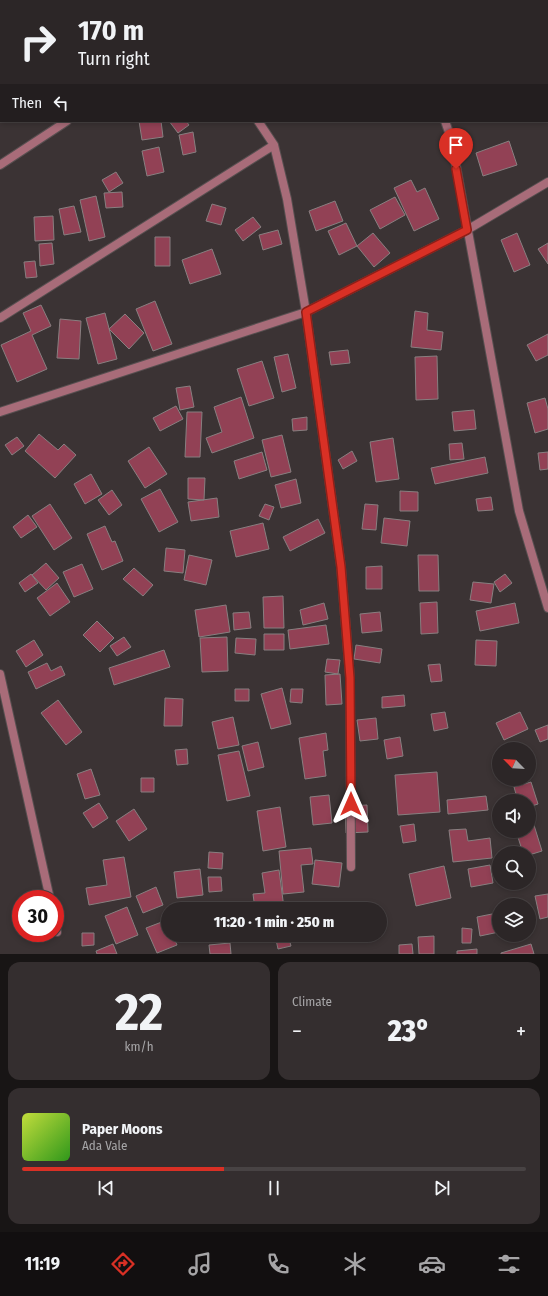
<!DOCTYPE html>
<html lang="en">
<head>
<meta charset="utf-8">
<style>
  body { margin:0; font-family:"Fira Sans Condensed",sans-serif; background:#342e2f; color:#f1f3f6; height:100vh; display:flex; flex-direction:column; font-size:15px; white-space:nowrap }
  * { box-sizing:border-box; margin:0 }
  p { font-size:13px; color:#a6a5a7 }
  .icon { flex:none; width:22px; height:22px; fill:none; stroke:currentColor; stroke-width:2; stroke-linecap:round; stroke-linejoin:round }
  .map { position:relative; height:954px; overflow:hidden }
  .details { display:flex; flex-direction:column; gap:8px; padding:8px; background:#181515; flex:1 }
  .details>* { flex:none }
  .top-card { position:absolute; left:0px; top:0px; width:548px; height:122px; box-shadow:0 2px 6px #0003,0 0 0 1px #484344; background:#2c2627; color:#f1f3f6; overflow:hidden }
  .needle { width:26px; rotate:295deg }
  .buttons { position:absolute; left:492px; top:742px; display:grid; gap:8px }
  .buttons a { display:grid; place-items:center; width:44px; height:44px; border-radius:50%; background:#2c2627; box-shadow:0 2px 6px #0003,0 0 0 1px #484344; font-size:20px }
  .speed { position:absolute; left:12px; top:890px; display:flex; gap:8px; font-size:20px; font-weight:700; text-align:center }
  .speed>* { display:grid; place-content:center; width:52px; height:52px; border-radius:50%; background:#2c2627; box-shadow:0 2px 6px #0003,0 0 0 1px #484344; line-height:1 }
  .speed .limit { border:6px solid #d22; background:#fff; color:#111 }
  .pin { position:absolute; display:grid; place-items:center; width:34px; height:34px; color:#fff; margin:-41px -17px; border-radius:50% 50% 50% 0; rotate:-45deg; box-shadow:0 0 4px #0007 }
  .pin .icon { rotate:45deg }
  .me { position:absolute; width:44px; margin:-22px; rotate:0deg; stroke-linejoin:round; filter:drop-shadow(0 0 3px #0008) }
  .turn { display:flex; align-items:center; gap:14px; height:84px; padding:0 12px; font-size:18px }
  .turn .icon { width:52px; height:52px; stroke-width:2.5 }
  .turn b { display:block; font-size:28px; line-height:34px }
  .then { display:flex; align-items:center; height:38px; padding:0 12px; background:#0003; gap:8px; font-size:15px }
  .big { font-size:30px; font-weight:800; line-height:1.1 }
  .details .widget { flex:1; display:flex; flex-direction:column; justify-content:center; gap:6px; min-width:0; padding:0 14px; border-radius:12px; background:#342e2f }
  .details .dial { align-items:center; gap:0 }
  .dial b { font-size:52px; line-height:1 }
  .song { display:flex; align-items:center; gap:12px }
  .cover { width:48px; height:48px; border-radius:6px; background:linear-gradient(135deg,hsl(70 70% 55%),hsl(110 70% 35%)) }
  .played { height:4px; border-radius:2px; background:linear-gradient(90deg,#d93025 40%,#484344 40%) }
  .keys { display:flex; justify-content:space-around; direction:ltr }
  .heat { display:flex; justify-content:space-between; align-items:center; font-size:22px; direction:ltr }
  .details .tiles { flex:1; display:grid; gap:8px; grid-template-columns:1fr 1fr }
  .widget:last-child { grid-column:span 2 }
  .trip { position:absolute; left:161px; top:902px; width:226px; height:40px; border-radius:20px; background:#2c2627; box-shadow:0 2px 6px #0003,0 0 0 1px #484344; font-weight:800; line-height:40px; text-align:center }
  .dock { display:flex; height:64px; justify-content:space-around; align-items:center; background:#120f10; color:#a6a5a7 }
  .dock .icon { width:28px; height:28px }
  .dock .selected { color:#d93025 }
  .dock b { font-size:18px; color:#f1f3f6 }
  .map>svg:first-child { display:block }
</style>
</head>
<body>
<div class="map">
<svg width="548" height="954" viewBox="0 0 548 954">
  <rect width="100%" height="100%" fill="#3b3334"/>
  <!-- building -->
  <path fill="#924155" stroke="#887f80" d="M70 0H102L71 1Z
    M536 0H548V43L547 1Z
    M139 121H161L163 137 142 140Z
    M169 121H186L189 125 178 133Z
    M193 132 196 152 183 155 179 135Z
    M509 141 517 165 483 176 476 153Z
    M159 147 164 172 147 176 142 151Z
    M116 172 123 183 109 192 102 180Z
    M411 180 417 192 425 188 439 219 414 231 394 188Z
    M122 192 123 207 106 208 104 193Z
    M96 196 105 237 89 241 80 200Z
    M395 197 405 215 380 229 370 210Z
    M335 201 343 221 316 231 309 211Z
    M212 204 226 208 221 225 206 221Z
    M74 206 81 232 64 235 59 209Z
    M53 216 54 240 35 241 34 217Z
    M253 217 261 227 243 241 235 230Z
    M346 223 357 246 339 255 328 231Z
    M278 230 282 244 263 250 259 235Z
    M373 233 390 253 374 267 357 246Z
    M517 233 530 265 514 272 501 240Z
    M155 237H170V266H155Z
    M52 243 54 264 40 266 39 244Z
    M548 243V264L538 249Z
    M212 249 221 274 190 284 182 260Z
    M35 261 37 277 26 278 24 262Z
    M155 301 172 344 153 351 136 309Z
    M41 305 51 326 32 335 47 369 17 382 1 345 31 331 23 313Z
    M415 311 428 313 427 330 443 332 441 350 411 347Z
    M105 313 117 359 98 364 86 318Z
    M125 314 144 333 129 349 109 329Z
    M60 319 81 321 79 359 57 358Z
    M548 334V355L536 361 527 345Z
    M348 350 350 363 331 365 329 352Z
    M288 354 296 388 282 392 274 357Z
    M437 356 438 399 416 400 415 357Z
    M262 361 274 398 249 406 237 369Z
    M190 386 194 407 180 410 176 388Z
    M241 397 254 438 212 453 206 438 222 432 214 407Z
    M545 398 548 409V429L535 433 527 403Z
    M176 406 183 419 160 431 153 418Z
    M474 410 476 429 454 431 452 412Z
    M187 412H202L200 457H185Z
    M307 417V430L293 431 292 419Z
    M39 434 58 450 64 444 76 455 55 478 25 451Z
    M282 435 291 472 271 477 262 440Z
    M17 437 24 446 12 455 5 445Z
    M393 438 399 479 376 482 370 442Z
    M462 443 464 459 450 460 449 444Z
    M149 447 167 474 145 488 128 461Z
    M352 451 357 461 343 469 338 460Z
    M262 452 267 470 239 479 234 461Z
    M548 452V469L540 470 538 453Z
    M485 457 488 473 435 484 431 468Z
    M91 474 102 494 85 504 74 484Z
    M188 478H205L204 500 188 499Z
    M296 479 301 503 281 508 275 485Z
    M160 489 178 522 159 532 141 499Z
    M112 490 122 505 109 515 98 500Z
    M400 491 418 492V511H400Z
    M491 497 493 510 478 511 476 499Z
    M217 498 219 517 191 521 188 502Z
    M50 504 72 538 54 550 32 516Z
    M265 504 274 507 269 520 259 516Z
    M365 504 378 505 376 530 362 529Z
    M28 515 37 527 21 538 13 527Z
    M384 518 410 521 407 546 381 543Z
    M318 519 325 533 290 551 283 537Z
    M263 523 269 549 236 557 230 531Z
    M105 526 112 542 115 541 123 561 102 570 87 534Z
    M166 548 185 550 183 573 164 571Z
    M189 555 212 560 206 585 184 580Z
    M418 555H438L439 591H419Z
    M46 563 59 578 46 590 32 575Z
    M82 564 93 589 74 597 63 572Z
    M382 566V589H366V567Z
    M134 568 153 585 143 596 123 579Z
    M31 574 38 583 25 592 19 583Z
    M505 574 512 583 500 592 494 582Z
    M473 582 494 584 491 603 470 600Z
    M57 583 70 602 50 616 37 598Z
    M283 596 284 628H264L263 597Z
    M437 602 438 633 421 634 420 603Z
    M324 603 328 619 303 625 300 610Z
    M515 603 519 623 480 631 476 611Z
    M226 605 230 632 199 637 195 610Z
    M249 612 251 628 234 630 233 613Z
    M380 612 382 631 362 633 360 614Z
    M97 621 114 638 100 652 83 635Z
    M326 625 329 644 290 649 288 630Z
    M264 634H284V650H264Z
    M124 637 131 647 117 656 110 646Z
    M227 637 228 671 202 672 200 638Z
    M236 638 256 639 255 655 235 653Z
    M34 640 43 655 26 667 16 651Z
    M476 640 497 641 496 666 475 665Z
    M356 645 382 649 380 663 354 659Z
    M164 650 170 667 114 685 109 668Z
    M327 659 340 660 338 674 325 672Z
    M47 663 51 671 61 666 65 675 36 689 28 672Z
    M440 664 442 681 431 682 428 665Z
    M340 674 342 704 326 705 325 675Z
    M282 688 291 724 271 729 261 694Z
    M235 689H249V701H235Z
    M291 689H303L302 703 290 702Z
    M404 695 405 706 382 708V697Z
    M165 698 183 699 182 726H164Z
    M58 700 82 732 66 745 41 713Z
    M445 712 448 728 434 731 431 714Z
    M520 712 528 729 504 740 496 723Z
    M233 717 239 745 218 749 212 722Z
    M376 718 378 739 360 741 357 720Z
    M548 725V739L540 742 535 730Z
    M326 733 328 750 323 751 326 776 305 779 299 738Z
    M400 737 403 756 387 759 384 740Z
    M258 742 264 767 248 771 242 746Z
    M518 743 520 749H503Z
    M187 749 188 764 177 765 175 750Z
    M239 751 250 796 227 801 218 755Z
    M91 769 100 795 85 799 77 774Z
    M437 772 440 812 398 815 395 775Z
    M141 778H154V792H141Z
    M531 782 538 804 529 807V801H518L514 787Z
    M329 795 332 823 313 825 310 797Z
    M486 796 488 810 448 814 447 800Z
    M99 803 108 818 93 828 83 813Z
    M367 805 368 832 346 833 345 806Z
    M280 807 286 847 263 851 257 811Z
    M134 809 147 829 129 841 116 821Z
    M529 809 542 851 529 855V853H523L516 831H529Z
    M414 824 416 841 403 843 400 826Z
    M466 829 468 841 490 838 492 858 453 862 449 830Z
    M311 848 313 864 301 865 304 892 283 894 279 851Z
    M209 852 223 853 222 869 208 868Z
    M124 857 131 897 89 905 86 888 107 885 103 860Z
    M315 860 342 863 339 887 312 884Z
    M490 865 493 883 471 887 468 869Z
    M444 866 451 898 416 906 409 874Z
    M200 869 203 895 177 898 174 872Z
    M279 870 284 908 255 909 253 894 265 893 262 873Z
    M208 877H221L222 891 209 892Z
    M156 887 163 905 143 913 136 896Z
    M548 894V917L540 919 535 896Z
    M313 902 314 909H286V905Z
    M127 907 138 935 116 944 105 916Z
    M497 913 499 932 480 936 477 917Z
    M167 920 168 935H173L177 945 157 953 146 928Z
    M462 928 472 929 471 943H462Z
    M82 933H94V945L82 946Z
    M275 935H288L291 946 278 949Z
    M434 936V954H419L418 937Z
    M230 943 231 954H210L209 945Z
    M113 944 117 954H97L96 951Z
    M412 944 413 954H399V945Z
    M531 944 534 954H501V953Z
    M477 949V954H457V951Z"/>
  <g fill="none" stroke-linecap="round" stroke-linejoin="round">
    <defs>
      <path id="street" d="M179 0 180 1
        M403 0 404 1
        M256 1 258 0
        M258 121 274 145 287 199 306 312 341 567 350 678 351 867
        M445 121 451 138 519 511 548 608
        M0 165 67 121
        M0 318 274 145
        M0 412 306 312 467 230 548 182
        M0 674 50 899
        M55 923 57 932"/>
    </defs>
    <!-- street casing -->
    <use href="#street" stroke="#574f50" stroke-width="10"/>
    <!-- street -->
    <use href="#street" stroke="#a86c79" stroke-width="8"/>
  </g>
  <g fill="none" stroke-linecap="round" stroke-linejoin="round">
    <defs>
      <path id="route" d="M351 804 350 678 341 567 306 312 467 230 456 169"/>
    </defs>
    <!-- route casing -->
    <use href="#route" stroke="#8d1f18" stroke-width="10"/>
    <!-- route -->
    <use href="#route" stroke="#d93025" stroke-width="7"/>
  </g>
</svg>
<div class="buttons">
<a><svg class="needle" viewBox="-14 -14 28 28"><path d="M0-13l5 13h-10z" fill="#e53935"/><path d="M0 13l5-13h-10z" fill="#a6a5a7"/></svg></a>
<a><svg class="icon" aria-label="sound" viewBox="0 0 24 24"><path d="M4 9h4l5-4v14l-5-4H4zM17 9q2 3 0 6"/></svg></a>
<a><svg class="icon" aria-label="search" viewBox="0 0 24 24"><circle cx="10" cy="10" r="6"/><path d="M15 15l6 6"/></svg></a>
<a><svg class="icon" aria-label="layers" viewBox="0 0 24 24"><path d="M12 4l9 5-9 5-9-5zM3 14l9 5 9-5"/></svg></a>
</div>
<div class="speed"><div class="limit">30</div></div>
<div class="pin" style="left:456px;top:169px;background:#d93025"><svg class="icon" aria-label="arrive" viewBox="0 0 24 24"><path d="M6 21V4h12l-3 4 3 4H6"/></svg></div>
<svg class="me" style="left:351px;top:804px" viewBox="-20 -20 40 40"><path d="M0-17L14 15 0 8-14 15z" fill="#d93025" stroke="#fff" stroke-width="4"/></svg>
<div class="trip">11:20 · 1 min · 250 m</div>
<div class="top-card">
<div class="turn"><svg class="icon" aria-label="right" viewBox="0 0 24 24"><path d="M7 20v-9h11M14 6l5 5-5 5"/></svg><div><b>170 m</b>Turn right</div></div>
<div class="then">Then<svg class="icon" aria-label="left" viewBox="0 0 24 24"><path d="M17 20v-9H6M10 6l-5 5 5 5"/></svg></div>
</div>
</div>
<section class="details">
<div class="tiles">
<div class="widget dial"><b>22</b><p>km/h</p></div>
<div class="widget"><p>Climate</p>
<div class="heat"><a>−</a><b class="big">23°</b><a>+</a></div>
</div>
<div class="widget">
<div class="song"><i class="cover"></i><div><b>Paper Moons</b><p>Ada Vale</p></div></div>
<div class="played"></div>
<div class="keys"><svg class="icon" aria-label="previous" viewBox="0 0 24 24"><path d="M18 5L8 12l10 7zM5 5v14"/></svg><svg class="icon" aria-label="pause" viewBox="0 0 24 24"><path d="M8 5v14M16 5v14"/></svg><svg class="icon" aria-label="next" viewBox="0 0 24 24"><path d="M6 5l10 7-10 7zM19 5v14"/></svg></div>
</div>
</div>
</section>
<nav class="dock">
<b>11:19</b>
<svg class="icon selected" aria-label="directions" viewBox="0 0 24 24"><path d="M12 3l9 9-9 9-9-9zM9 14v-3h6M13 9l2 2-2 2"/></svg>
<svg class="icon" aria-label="music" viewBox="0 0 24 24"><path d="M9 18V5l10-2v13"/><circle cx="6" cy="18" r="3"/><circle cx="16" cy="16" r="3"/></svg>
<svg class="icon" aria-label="phone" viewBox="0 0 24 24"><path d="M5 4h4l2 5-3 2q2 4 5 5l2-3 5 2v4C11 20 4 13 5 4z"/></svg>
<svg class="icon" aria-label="climate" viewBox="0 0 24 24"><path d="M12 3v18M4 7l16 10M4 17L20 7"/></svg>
<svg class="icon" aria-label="car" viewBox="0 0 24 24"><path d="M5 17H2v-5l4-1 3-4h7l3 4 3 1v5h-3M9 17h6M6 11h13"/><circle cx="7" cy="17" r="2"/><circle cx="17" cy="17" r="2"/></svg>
<svg class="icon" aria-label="filters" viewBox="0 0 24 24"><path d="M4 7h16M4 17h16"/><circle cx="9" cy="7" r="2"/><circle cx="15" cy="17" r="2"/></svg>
</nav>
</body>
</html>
